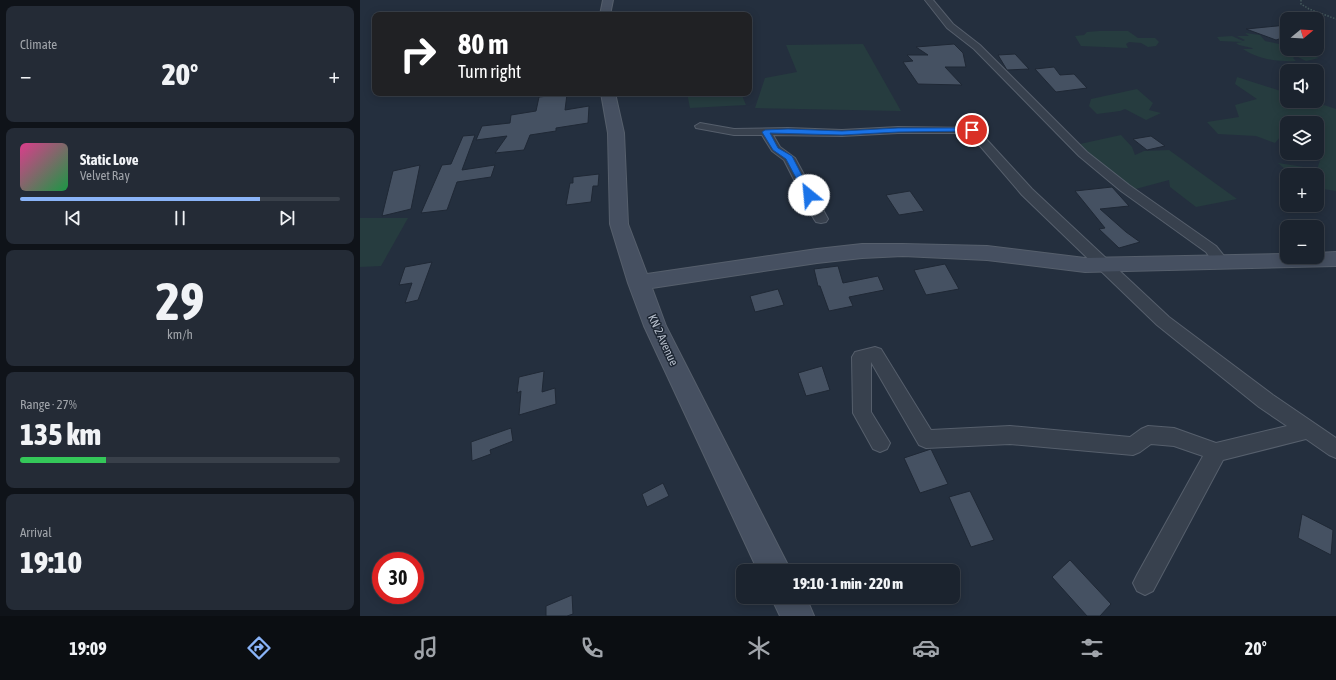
<!DOCTYPE html>
<html lang="en">
<head>
<meta charset="utf-8">
<style>
  body { margin:0; font-family:"Asap Condensed",sans-serif; background:#242b36; color:#f1f3f6; height:100vh; display:flex; flex-direction:column; font-size:15px; white-space:nowrap }
  * { box-sizing:border-box; margin:0 }
  p { font-size:13px; color:#a0a4aa }
  .icon { flex:none; width:22px; height:22px; fill:none; stroke:currentColor; stroke-width:2; stroke-linecap:round; stroke-linejoin:round }
  .map { position:relative; flex:1; overflow:hidden }
  .sheet { display:flex; flex-direction:column; gap:6px; padding:6px; background:#0f1319; width:360px }
  .sheet>* { flex:none }
  .banner { position:absolute; left:12px; top:12px; width:380px; height:84px; border-radius:8px; box-shadow:0 2px 10px #0003,0 0 0 1px #39404a; background:#202124; color:#fff; overflow:hidden }
  .needle { width:26px; rotate:72deg }
  .fabs { position:absolute; left:920px; top:12px; display:grid; gap:8px }
  .fabs a { display:grid; place-items:center; width:44px; height:44px; border-radius:8px; background:#1b232e; box-shadow:0 2px 10px #0003,0 0 0 1px #39404a; font-size:20px }
  .speed { position:absolute; left:12px; top:552px; display:flex; gap:8px; font-size:20px; font-weight:700; text-align:center }
  .speed>* { display:grid; place-content:center; width:52px; height:52px; border-radius:50%; background:#1b232e; box-shadow:0 2px 10px #0003,0 0 0 1px #39404a; line-height:1 }
  .speed .limit { border:6px solid #d22; background:#fff; color:#111 }
  .pin { position:absolute; display:grid; place-items:center; width:34px; height:34px; color:#fff; margin:-17px; border:2px solid #fff; border-radius:50%; box-shadow:0 1px 4px #0007 }
  .me { position:absolute; width:44px; margin:-22px; rotate:332deg; stroke-linejoin:round; filter:drop-shadow(0 0 3px #0008) }
  .turn { display:flex; align-items:center; gap:14px; height:84px; padding:0 20px; font-size:18px }
  .turn .icon { width:52px; height:52px; stroke-width:2.5 }
  .turn b { display:block; font-size:28px; line-height:34px }
  .big { font-size:30px; font-weight:800; line-height:1.1 }
  .sheet .card { flex:1; display:flex; flex-direction:column; justify-content:center; gap:6px; min-width:0; padding:0 14px; border-radius:8px; background:#242b36 }
  .sheet .dial { align-items:center; gap:0 }
  .dial b { font-size:52px; line-height:1 }
  .song { display:flex; align-items:center; gap:12px }
  .cover { width:48px; height:48px; border-radius:6px; background:linear-gradient(135deg,hsl(330 70% 55%),hsl(140 70% 35%)) }
  .played { height:4px; border-radius:2px; background:linear-gradient(90deg,#8ab4f8 75%,#39404a 75%) }
  .keys { display:flex; justify-content:space-around; direction:ltr }
  .heat { display:flex; justify-content:space-between; align-items:center; font-size:22px; direction:ltr }
  .charge { height:6px; border-radius:3px; background:linear-gradient(90deg,#34c759 27%,#39404a 0) }
  .trip { position:absolute; left:376px; top:564px; width:224px; height:40px; border-radius:8px; background:#1b232e; box-shadow:0 2px 10px #0003,0 0 0 1px #39404a; font-weight:800; line-height:40px; text-align:center }
  .menu { display:flex; height:64px; justify-content:space-around; align-items:center; background:#0b0e12; color:#a0a4aa }
  .menu .icon { width:28px; height:28px }
  .menu .on { color:#8ab4f8 }
  .menu b { font-size:18px; color:#f1f3f6 }
  main { display:flex; flex:1; min-height:0 }
  .map>svg:first-child { display:block }
</style>
</head>
<body>
<main>
<section class="sheet">
<div class="card"><p>Climate</p>
<div class="heat"><a>−</a><b class="big">20°</b><a>+</a></div>
</div>
<div class="card">
<div class="song"><i class="cover"></i><div><b>Static Love</b><p>Velvet Ray</p></div></div>
<div class="played"></div>
<div class="keys"><svg class="icon" aria-label="previous" viewBox="0 0 24 24"><path d="M18 5L8 12l10 7zM5 5v14"/></svg><svg class="icon" aria-label="pause" viewBox="0 0 24 24"><path d="M8 5v14M16 5v14"/></svg><svg class="icon" aria-label="next" viewBox="0 0 24 24"><path d="M6 5l10 7-10 7zM19 5v14"/></svg></div>
</div>
<div class="card dial"><b>29</b><p>km/h</p></div>
<div class="card"><p>Range · 27%</p><b class="big">135 km</b><div class="charge"></div></div>
<div class="card"><p>Arrival</p><b class="big">19:10</b></div>
</section>
<div class="map">
<svg width="976" height="616" viewBox="0 0 976 616">
  <rect width="100%" height="100%" fill="#242f3e"/>
  <!-- green -->
  <path fill="#263c3f" d="M739 31H768L778 38H795L799 42 796 46 788 47 781 43 769 42 766 44 768 48 721 46 715 36 724 35 727 32Z
    M885 33 900 35 905 41 919 44 927 49 942 52 959 58 946 61 936 56 933 58 936 61C917 62 898 59 883 49H893L892 48 879 45 876 43 882 42 860 41 857 37 872 36 883 41 885 40 877 36H889Z
    M503 44 541 111 395 108 405 78 437 72 426 45Z
    M877 77 927 93V101H952L976 109V191L957 188V175H932L918 163 957 169 961 158 955 153H957V123L924 122 921 136 915 143 896 136 858 134 847 122 879 117 875 105 897 99 875 84Z
    M777 89 793 103 789 110 801 113 786 120 765 109 760 111 737 114 729 106 731 99Z
    M327 93H381L386 105 330 108Z
    M761 135 772 147 775 155 784 151 809 150 877 199 836 207 810 187 809 180 772 190 726 154 720 144Z
    M0 218H48L21 266 0 267Z"/>
  <!-- building -->
  <path fill="#455162" stroke="#1f2835" d="M927 25V43L919 39 916 40 886 29Z
    M594 44 603 53 606 67H585L602 85 558 84 543 62 553 61 547 55H568L556 47Z
    M655 54 669 69 647 70 638 55Z
    M694 67 700 75 714 74 727 88 696 92 675 69Z
    M207 94 205 110 229 106 228 123 196 128V131L170 135 164 150 135 153 147 136 116 140 122 126 150 123 151 115 176 111 179 97Z
    M115 135 102 170 135 165 131 177 97 182 87 210 61 213 82 165 91 164 103 136Z
    M791 136 805 146 787 150 773 139Z
    M60 165 51 209 22 216 33 171Z
    M239 174 238 186H233L231 202 206 205 210 183H213V177Z
    M752 187 769 206 740 209 766 232 780 242 759 248 739 229 745 228 715 191Z
    M550 191 564 211 539 215 526 195Z
    M72 262 58 300 45 303 52 283 39 285 45 267Z
    M585 264 599 289 566 295 554 270Z
    M478 266 483 283 518 276 524 290 489 297 493 306 469 311 460 286H458L454 269Z
    M418 289 424 305 395 312 390 296Z
    M462 366 470 390 446 396 438 373Z
    M184 371 182 392 195 388 196 404 159 415 161 391 157 393 159 377Z
    M151 428 153 441 130 450 131 454 112 461 111 442Z
    M571 449 588 484 560 493 544 458Z
    M303 483 309 496 287 507 282 494Z
    M610 491 634 540 611 547 589 497Z
    M942 514 973 530 971 555 938 538Z
    M710 560 751 604 740 616H727L692 577Z
    M212 595 213 614 207 616H186V606Z"/>
  <g fill="none" stroke-linecap="round" stroke-linejoin="round">
    <defs>
      <path id="street" d="M565 0H573L593 24 620 45 727 152 769 185 856 246 869 262 867 265C856 269 852 260 846 252L761 191 719 156 614 49 587 28Z
        M340 123 374 129 428 128 482 130 538 127 616 128 672 189 809 317 913 395 976 438V458L969 455 946 439 863 460 793 591 785 595 777 591 773 583 777 575 843 456 814 446 791 444 780 452 773 455 650 444 566 448 559 445 511 362V412L530 443 527 449 520 452 513 449 493 413 492 357 495 352 515 347 521 349 571 430 650 426 770 437 781 429 788 426 814 428 856 443 927 426 899 407 797 325 662 195 609 133H538L482 136 413 135 420 147 435 158 468 219 466 222 461 223 456 222 454 219 424 160 412 151 402 135H374L336 128 335 126Z"/>
      <path id="secondary" d="M243 0H253L250 15H240Z
        M241 93H255L264 133 268 224 287 274 457 249 502 244H543L627 246 725 258 927 254V257H957V253L976 252V266L725 272 627 260 543 256 502 258 457 263 292 288 306 326 431 571H398L284 326 268 283 250 224 248 133Z
        M411 597H446L454 616H420Z"/>
    </defs>
    <!-- street casing -->
    <use href="#street" stroke="#565f6c" stroke-width="2"/>
    <!-- secondary casing -->
    <use href="#secondary" stroke="#565f6c" stroke-width="2"/>
    <!-- path -->
    <path stroke="#44595c" stroke-width="1.5" stroke-dasharray="1.5 1.5" stroke-linecap="butt" d="M941 0V4L949 9 976 19"/>
    <!-- street -->
    <use href="#street" fill="#38414e" fill-rule="evenodd"/>
    <!-- secondary -->
    <use href="#secondary" fill="#465061" fill-rule="evenodd"/>
  </g>
  <!-- route -->
  <path fill="#1a73e8" stroke="#114b97" d="M538 128H612L615 130 612 131 538 132 482 135 410 133 418 148 432 156 452 195 449 197 445 195 426 159 413 150 402 132 405 130 428 129 482 131Z"/>
  <g text-anchor="middle" stroke-width="3" stroke-linejoin="round" paint-order="stroke">
    <!-- street labels -->
    <g font-size="12" fill="#b4bcc9" stroke="#1d2633">
      <text transform="translate(303 340) rotate(65)" y="4">KN 2 Avenue</text>
    </g>
  </g>
</svg>
<div class="fabs">
<a><svg class="needle" viewBox="-14 -14 28 28"><path d="M0-13l5 13h-10z" fill="#e53935"/><path d="M0 13l5-13h-10z" fill="#a0a4aa"/></svg></a>
<a><svg class="icon" aria-label="sound" viewBox="0 0 24 24"><path d="M4 9h4l5-4v14l-5-4H4zM17 9q2 3 0 6"/></svg></a>
<a><svg class="icon" aria-label="layers" viewBox="0 0 24 24"><path d="M12 4l9 5-9 5-9-5zM3 14l9 5 9-5"/></svg></a>
<a>+</a>
<a>−</a>
</div>
<div class="speed"><div class="limit">30</div></div>
<div class="pin" style="left:612px;top:130px;background:#d93025"><svg class="icon" aria-label="arrive" viewBox="0 0 24 24"><path d="M6 21V4h12l-3 4 3 4H6"/></svg></div>
<svg class="me" style="left:449px;top:195px" viewBox="-20 -20 40 40"><circle r="19" fill="#fff"/><path d="M0-13L10 11 0 6-10 11z" fill="#1a73e8"/></svg>
<div class="trip">19:10 · 1 min · 220 m</div>
<div class="banner">
<div class="turn"><svg class="icon" aria-label="right" viewBox="0 0 24 24"><path d="M7 20v-9h11M14 6l5 5-5 5"/></svg><div><b>80 m</b>Turn right</div></div>
</div>
</div>
</main>
<nav class="menu">
<b>19:09</b>
<svg class="icon on" aria-label="directions" viewBox="0 0 24 24"><path d="M12 3l9 9-9 9-9-9zM9 14v-3h6M13 9l2 2-2 2"/></svg>
<svg class="icon" aria-label="music" viewBox="0 0 24 24"><path d="M9 18V5l10-2v13"/><circle cx="6" cy="18" r="3"/><circle cx="16" cy="16" r="3"/></svg>
<svg class="icon" aria-label="phone" viewBox="0 0 24 24"><path d="M5 4h4l2 5-3 2q2 4 5 5l2-3 5 2v4C11 20 4 13 5 4z"/></svg>
<svg class="icon" aria-label="climate" viewBox="0 0 24 24"><path d="M12 3v18M4 7l16 10M4 17L20 7"/></svg>
<svg class="icon" aria-label="car" viewBox="0 0 24 24"><path d="M5 17H2v-5l4-1 3-4h7l3 4 3 1v5h-3M9 17h6M6 11h13"/><circle cx="7" cy="17" r="2"/><circle cx="17" cy="17" r="2"/></svg>
<svg class="icon" aria-label="filters" viewBox="0 0 24 24"><path d="M4 7h16M4 17h16"/><circle cx="9" cy="7" r="2"/><circle cx="15" cy="17" r="2"/></svg>
<b>20°</b>
</nav>
</body>
</html>
